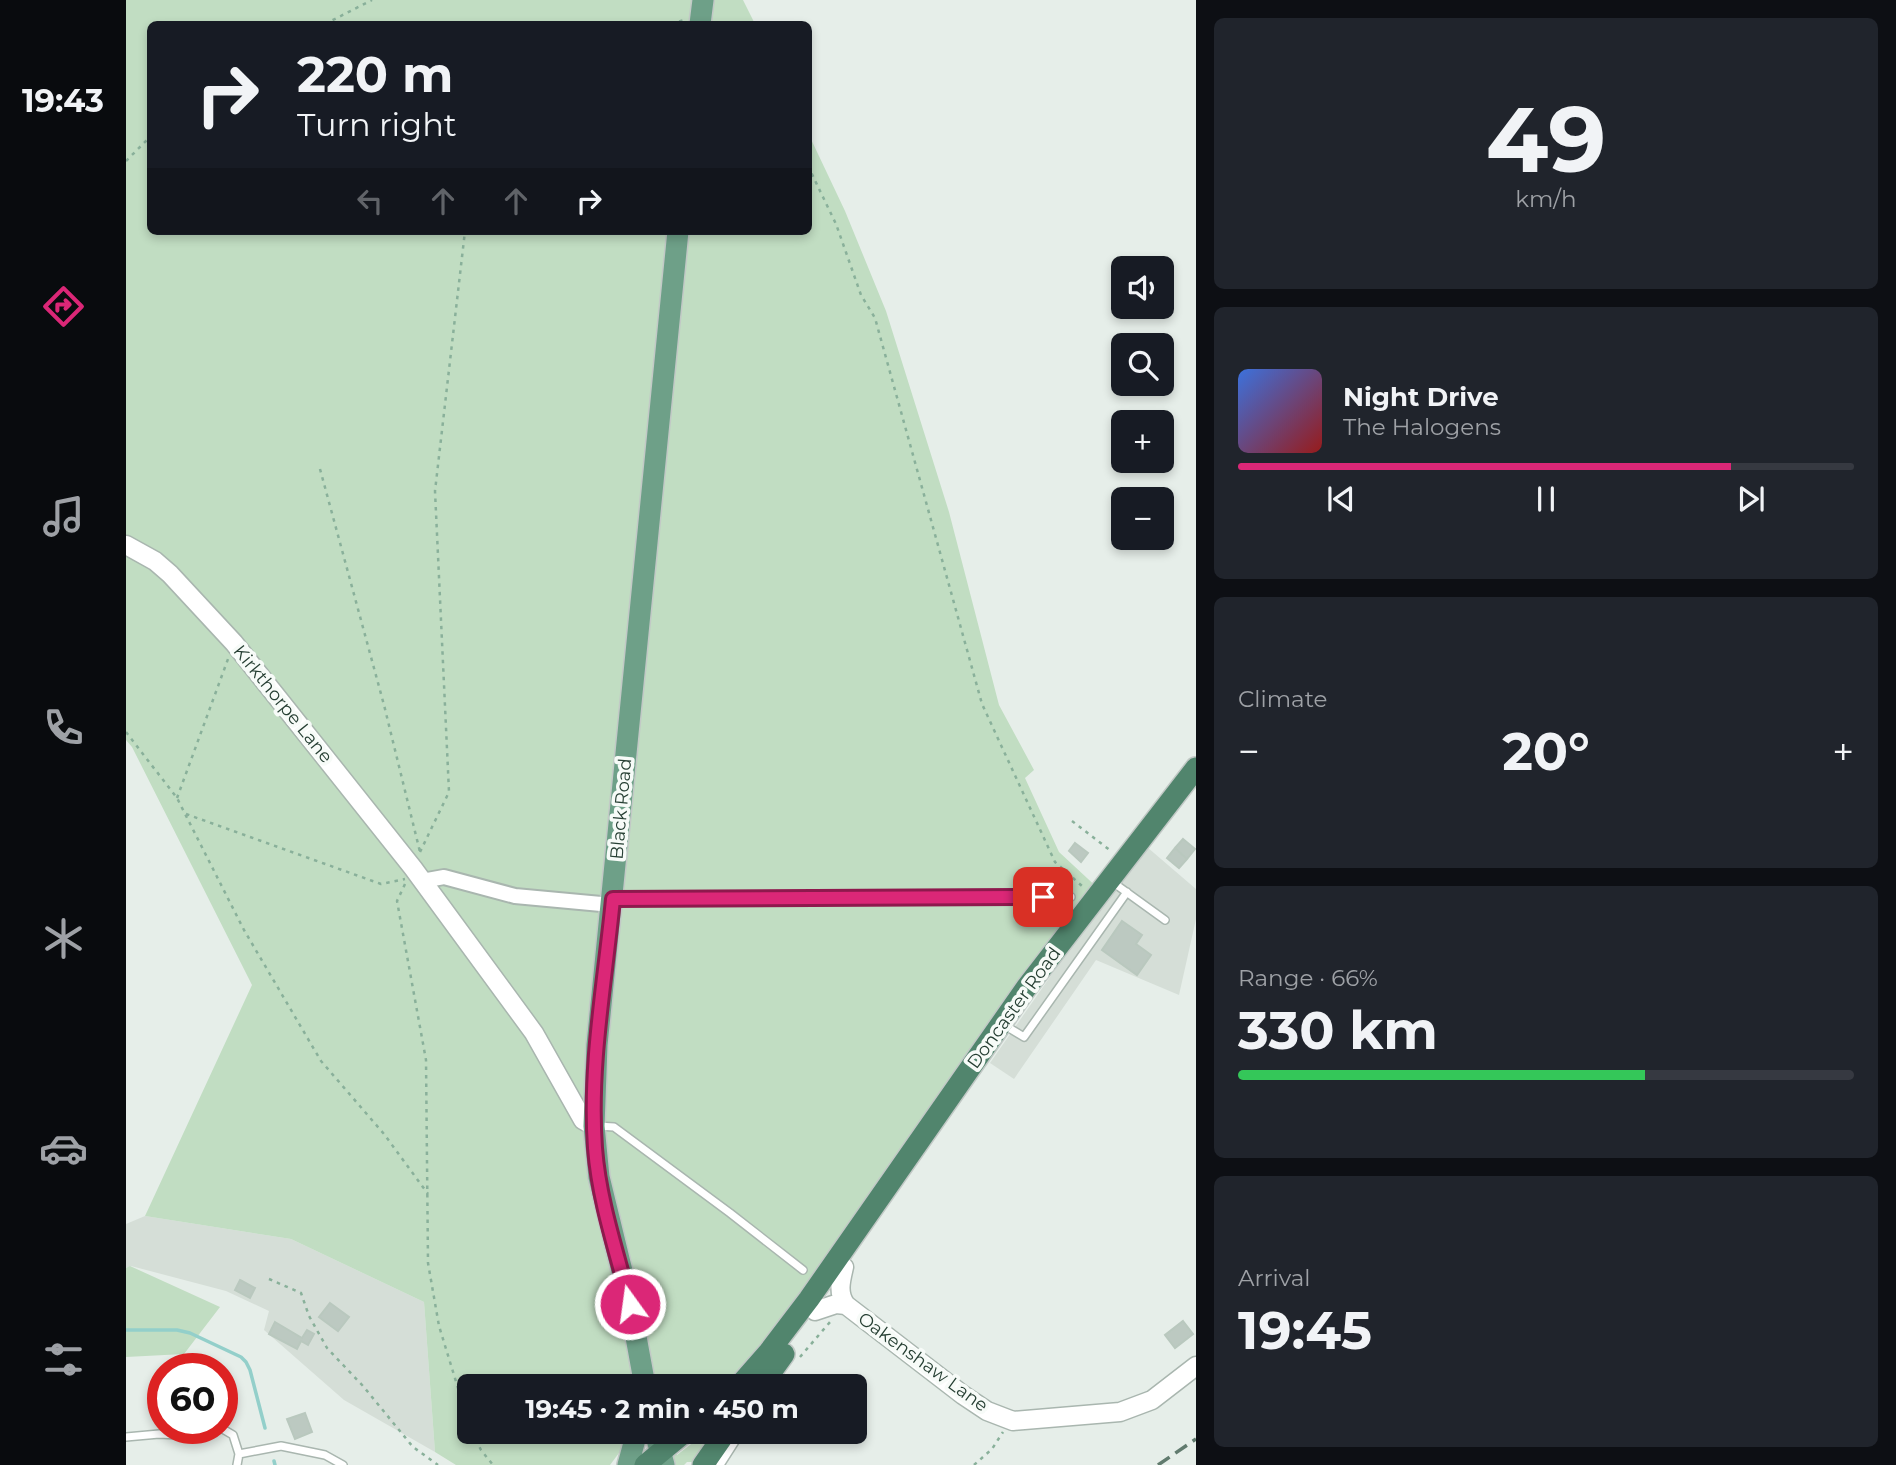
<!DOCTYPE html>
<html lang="en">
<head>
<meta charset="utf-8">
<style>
  body { margin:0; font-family:Montserrat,sans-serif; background:#20242c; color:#f1f3f6; height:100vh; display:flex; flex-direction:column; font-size:26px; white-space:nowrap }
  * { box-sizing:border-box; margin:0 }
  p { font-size:23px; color:#9ea1a6 }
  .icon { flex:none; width:38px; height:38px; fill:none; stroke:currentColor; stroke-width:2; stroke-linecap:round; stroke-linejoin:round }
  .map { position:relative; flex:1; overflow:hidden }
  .drawer { display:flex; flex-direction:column; gap:18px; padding:18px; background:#0d0f14; width:700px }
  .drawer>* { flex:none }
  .banner { position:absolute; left:21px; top:21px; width:665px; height:214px; border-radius:10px; box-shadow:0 4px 10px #0003; background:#171b24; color:#f1f3f6; overflow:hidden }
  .fabs { position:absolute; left:985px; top:256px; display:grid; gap:14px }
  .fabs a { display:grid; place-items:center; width:63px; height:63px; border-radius:10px; background:#171b24; box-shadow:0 4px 10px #0003; font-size:35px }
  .speed { position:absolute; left:21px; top:1353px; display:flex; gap:14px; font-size:35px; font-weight:700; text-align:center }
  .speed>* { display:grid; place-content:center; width:91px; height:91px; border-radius:50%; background:#171b24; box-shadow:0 4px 10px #0003; line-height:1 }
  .speed .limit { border:10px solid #d22; background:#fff; color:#111 }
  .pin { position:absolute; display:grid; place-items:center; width:60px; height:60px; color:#fff; margin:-30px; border-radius:14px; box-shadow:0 4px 10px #0006 }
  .me { position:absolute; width:77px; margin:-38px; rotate:346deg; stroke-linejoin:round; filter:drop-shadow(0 0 5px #0008) }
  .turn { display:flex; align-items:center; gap:24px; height:147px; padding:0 35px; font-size:32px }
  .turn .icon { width:91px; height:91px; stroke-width:2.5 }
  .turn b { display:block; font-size:49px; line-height:60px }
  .lanes { display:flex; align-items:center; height:66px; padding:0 35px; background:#0003; justify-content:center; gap:35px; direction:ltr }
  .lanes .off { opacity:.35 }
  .big { font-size:52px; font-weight:700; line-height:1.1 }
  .drawer .tile { flex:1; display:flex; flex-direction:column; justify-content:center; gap:10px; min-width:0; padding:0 24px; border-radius:10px; background:#20242c }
  .drawer .dial { align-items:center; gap:0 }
  .dial b { font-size:91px; line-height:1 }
  .song { display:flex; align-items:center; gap:21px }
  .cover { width:84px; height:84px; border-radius:10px; background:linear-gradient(135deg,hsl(220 70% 55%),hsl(0 70% 35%)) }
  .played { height:7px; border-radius:4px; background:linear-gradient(90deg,#db2777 80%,#363941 80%) }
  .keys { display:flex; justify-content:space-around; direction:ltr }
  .heat { display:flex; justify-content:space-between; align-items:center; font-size:38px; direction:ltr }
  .charge { height:10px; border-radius:5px; background:linear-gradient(90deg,#34c759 66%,#363941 0) }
  .trip { position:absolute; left:331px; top:1374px; width:410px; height:70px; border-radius:10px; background:#171b24; box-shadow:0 4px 10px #0003; font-weight:700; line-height:70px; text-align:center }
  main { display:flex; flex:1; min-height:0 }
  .menu { display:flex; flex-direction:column; width:126px; justify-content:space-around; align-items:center; background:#090b0e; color:#9ea1a6 }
  .menu .icon { width:49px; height:49px }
  .menu .selected { color:#db2777 }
  .menu b { font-size:32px; color:#f1f3f6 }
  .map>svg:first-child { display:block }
</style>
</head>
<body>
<main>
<nav class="menu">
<b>19:43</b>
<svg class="icon selected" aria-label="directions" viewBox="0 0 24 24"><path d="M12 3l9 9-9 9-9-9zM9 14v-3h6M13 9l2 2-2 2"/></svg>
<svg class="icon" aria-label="music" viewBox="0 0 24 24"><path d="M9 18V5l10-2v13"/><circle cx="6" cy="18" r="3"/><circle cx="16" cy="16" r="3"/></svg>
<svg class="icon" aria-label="phone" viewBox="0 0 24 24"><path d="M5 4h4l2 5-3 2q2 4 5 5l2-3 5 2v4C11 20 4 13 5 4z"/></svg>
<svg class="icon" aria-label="climate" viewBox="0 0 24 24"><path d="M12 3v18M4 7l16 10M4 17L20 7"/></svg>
<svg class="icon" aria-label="car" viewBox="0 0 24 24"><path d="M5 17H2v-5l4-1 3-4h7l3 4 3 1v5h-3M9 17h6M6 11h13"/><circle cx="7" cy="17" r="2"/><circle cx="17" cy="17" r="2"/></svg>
<svg class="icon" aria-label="filters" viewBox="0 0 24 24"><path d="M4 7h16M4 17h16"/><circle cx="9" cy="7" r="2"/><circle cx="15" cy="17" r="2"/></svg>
</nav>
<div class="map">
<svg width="1070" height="1465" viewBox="0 0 1070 1465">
  <rect width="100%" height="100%" fill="#e6eee9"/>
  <!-- built -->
  <path fill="#d5ded7" d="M1014 841 1070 889V919L1053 995 970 960 888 1079 864 1063 947 944Z
    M19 1216 165 1239 298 1302 309 1452 218 1400 138 1330 143 1311 100 1291 5 1266 0 1268V1224Z"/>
  <!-- green -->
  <path fill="#c1ddc2" d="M0 0H617L629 24H24V231H682L683 135 719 211 760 311 823 512 873 705 908 770 899 778 933 852 975 891 613 1386H343V1432H515L502 1441 484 1465H330L309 1452 298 1302 165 1239 19 1216 126 985 6 747 0 740Z
    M4 1266 94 1307 58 1354 0 1357V1268Z
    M570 1432H589L567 1462H561L558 1465H546L541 1452 548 1449 551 1455 569 1441Z"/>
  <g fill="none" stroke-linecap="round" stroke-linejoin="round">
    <!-- stream -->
    <path stroke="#93cfca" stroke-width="3.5" d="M0 1330H51L64 1333 115 1357 120 1362 124 1370 139 1428
      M148 1461 149 1465"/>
  </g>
  <!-- building -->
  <path fill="#bcc9c1" stroke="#b9c8be" stroke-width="2" d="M1057 839 1069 849 1061 859 1049 848Z
    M949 843 962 853 955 862 943 851Z
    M1049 848 1061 859 1053 868 1041 858Z
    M996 921 1016 935 1010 944 1025 955 1011 975 976 950Z
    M114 1280 129 1288 124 1298 109 1290Z
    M204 1303 223 1317 212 1331 193 1317Z
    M1057 1321 1067 1334 1049 1348 1039 1335Z
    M149 1322 176 1338 181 1330 188 1334 182 1345 175 1341 171 1349 143 1334Z
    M179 1413 186 1432 169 1439 161 1419Z"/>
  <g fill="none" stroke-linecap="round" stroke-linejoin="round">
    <defs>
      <path id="service" d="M985 881 1039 920
        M487 899 945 897
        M878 1025 898 1037 1001 892
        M472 1126 488 1127 604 1213 677 1270
        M37 1393V1399
        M95 1428 107 1435 113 1454 111 1465
        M0 1437 33 1434 52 1435 84 1428
        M113 1454 155 1446 199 1455 217 1465
        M594 1465 615 1432"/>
      <path id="minor" d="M296 881 318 877 389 896 486 905"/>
      <path id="tertiary" d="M0 545 29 561 44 574 108 643 287 868 408 1033 457 1120 468 1126
        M718 1267C715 1280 711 1293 720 1305L837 1395 861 1411 887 1421 994 1412 1026 1400 1070 1366
        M689 1311 710 1304 720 1305"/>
      <path id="primary" d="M574 24 577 0
        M519 1386 504 1304 473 1177 468 1126 471 1045 552 231
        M529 1432 538 1465
        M502 1465 511 1432"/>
      <path id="trunk" d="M613 1386 642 1353 683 1299 900 988 1070 768
        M635 1386 658 1354
        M519 1465 559 1432
        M577 1465 600 1432"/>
    </defs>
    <!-- service casing -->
    <use href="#service" stroke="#a9b6af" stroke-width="10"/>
    <!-- minor casing -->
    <use href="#minor" stroke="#a9b6af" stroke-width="18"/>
    <!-- tertiary casing -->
    <use href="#tertiary" stroke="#a9b6af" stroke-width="21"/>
    <!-- primary casing -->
    <use href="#primary" stroke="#c2c9c6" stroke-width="24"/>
    <!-- trunk casing -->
    <use href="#trunk" stroke="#c2c9c6" stroke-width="24"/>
    <!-- path -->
    <path stroke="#89b09a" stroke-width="2.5" stroke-dasharray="3.5 5" stroke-linecap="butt" d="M199 24 246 0
      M545 24 558 20
      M0 161 24 137
      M682 166 710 224 735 295 749 318 856 704 929 862 956 886
      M194 469 258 705 294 852
      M0 732 51 798 118 930 195 1061 258 1134 302 1194
      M51 798 102 659
      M60 814 255 884 279 879
      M946 821 985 851
      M294 852 323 792 309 491 339 231
      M279 884 271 901 300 1060 302 1263 313 1326 343 1424
      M143 1279 175 1293 183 1316 201 1348 237 1386 287 1447 312 1465
      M674 1357 704 1322
      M346 1432 355 1450 367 1465
      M848 1465 866 1449 877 1432"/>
    <!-- service -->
    <use href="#service" stroke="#fff" stroke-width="7"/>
    <!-- minor -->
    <use href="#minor" stroke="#fff" stroke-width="14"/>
    <!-- tertiary -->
    <use href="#tertiary" stroke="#fff" stroke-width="18"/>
    <!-- primary -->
    <use href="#primary" stroke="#6ea088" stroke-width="21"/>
    <!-- trunk -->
    <use href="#trunk" stroke="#51856d" stroke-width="21"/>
    <!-- rail -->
    <path stroke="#617b6e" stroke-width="3.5" stroke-dasharray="14 7" stroke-linecap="butt" d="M1032 1465 1070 1439"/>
  </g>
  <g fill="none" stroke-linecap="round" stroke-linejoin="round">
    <defs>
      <path id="route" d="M504 1304C491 1253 473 1201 469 1148 463 1065 479 982 487 899L917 897"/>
    </defs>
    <!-- route casing -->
    <use href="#route" stroke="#8e194d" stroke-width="18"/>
    <!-- route -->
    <use href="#route" stroke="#db2777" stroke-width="12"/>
  </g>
  <g text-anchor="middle" stroke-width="7" stroke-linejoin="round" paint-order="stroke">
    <!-- street labels -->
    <g font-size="18" fill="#263f33" stroke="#f7fbf8">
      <text transform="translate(157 704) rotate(51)" y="6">Kirkthorpe Lane</text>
      <text transform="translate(495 809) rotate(-85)" y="6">Black Road</text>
      <text transform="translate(888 1008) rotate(-54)" y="6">Doncaster Road</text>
      <text transform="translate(797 1362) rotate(36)" y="6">Oakenshaw Lane</text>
    </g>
  </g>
</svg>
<div class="fabs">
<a><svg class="icon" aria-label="sound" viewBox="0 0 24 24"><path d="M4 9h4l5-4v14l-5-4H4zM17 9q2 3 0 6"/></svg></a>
<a><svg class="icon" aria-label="search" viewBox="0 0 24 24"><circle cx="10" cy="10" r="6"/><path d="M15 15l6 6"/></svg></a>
<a>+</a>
<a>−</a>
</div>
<div class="speed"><div class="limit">60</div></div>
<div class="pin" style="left:917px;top:897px;background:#d93025"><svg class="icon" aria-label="arrive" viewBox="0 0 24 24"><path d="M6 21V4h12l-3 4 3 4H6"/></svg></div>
<svg class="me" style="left:504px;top:1304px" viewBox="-20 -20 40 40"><circle r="17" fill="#db2777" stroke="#fff" stroke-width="3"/><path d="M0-11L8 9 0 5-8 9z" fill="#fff"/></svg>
<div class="trip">19:45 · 2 min · 450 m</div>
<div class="banner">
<div class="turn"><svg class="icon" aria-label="right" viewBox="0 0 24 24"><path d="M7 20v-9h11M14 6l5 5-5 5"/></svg><div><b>220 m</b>Turn right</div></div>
<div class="lanes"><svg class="icon off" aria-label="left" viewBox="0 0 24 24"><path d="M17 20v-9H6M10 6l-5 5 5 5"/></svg><svg class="icon off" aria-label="ahead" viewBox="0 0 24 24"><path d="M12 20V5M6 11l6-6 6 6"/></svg><svg class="icon off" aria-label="ahead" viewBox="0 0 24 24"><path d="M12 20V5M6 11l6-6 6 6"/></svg><svg class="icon" aria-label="right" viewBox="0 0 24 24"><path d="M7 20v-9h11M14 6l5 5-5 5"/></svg></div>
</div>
</div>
<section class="drawer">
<div class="tile dial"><b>49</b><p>km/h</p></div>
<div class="tile">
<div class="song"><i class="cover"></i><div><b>Night Drive</b><p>The Halogens</p></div></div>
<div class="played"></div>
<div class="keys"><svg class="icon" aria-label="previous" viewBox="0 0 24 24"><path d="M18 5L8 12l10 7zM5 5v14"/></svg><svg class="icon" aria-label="pause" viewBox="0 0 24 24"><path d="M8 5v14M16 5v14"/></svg><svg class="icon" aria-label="next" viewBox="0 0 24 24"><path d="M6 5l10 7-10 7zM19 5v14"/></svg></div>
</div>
<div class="tile"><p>Climate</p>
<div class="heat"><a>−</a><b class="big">20°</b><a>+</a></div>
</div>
<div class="tile"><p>Range · 66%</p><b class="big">330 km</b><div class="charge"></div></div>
<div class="tile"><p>Arrival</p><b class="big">19:45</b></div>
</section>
</main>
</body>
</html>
